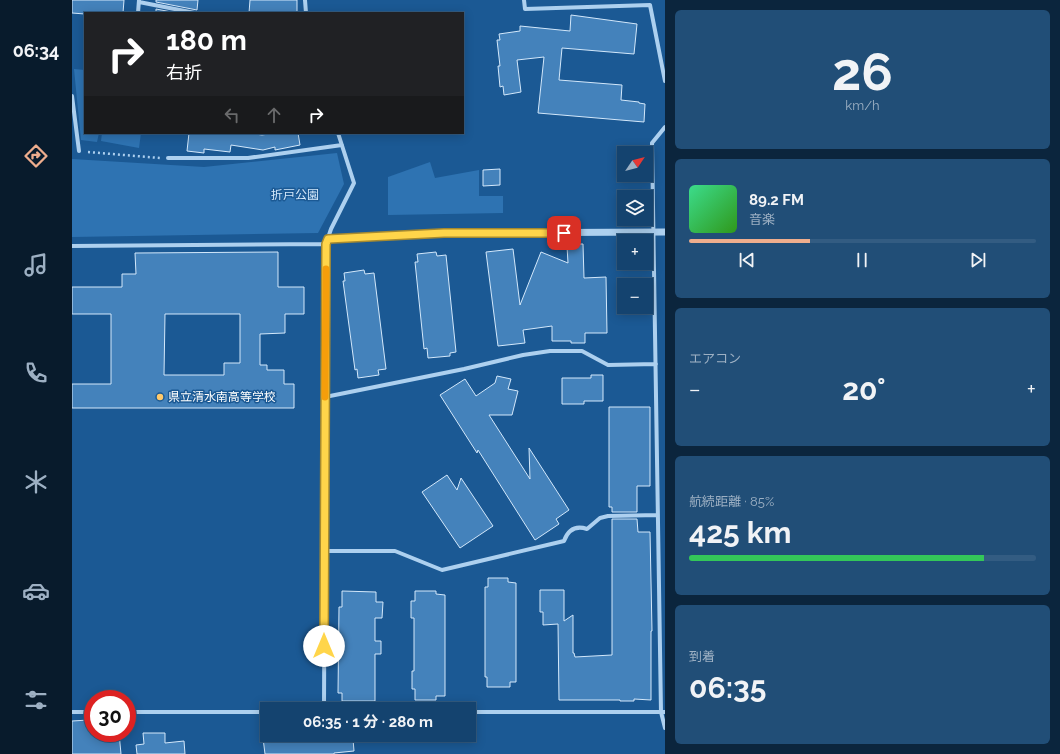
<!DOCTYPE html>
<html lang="ja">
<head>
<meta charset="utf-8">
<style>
  body { margin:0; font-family:Raleway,"Noto Sans JP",sans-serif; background:#214e77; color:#f1f3f6; height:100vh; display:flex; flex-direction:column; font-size:15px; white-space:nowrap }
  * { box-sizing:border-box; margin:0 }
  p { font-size:13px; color:#9db0c3 }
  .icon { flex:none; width:22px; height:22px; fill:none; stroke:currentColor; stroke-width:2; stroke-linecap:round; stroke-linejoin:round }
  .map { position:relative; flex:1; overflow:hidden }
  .sheet { display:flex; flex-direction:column; gap:10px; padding:10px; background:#0b253d; width:395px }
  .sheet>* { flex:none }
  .guide { position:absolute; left:12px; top:12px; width:380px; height:122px; border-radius:0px; box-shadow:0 2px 10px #0003,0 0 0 1px #335c82; background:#202124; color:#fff; overflow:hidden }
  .needle { width:26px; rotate:55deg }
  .controls { position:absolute; left:545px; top:146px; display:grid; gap:8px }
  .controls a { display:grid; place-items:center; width:36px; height:36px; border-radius:0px; background:#14436f; box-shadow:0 2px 10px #0003,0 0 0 1px #335c82; font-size:20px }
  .speed { position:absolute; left:12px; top:690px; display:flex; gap:8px; font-size:20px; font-weight:700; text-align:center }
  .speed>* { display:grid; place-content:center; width:52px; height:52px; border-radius:50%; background:#14436f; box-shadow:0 2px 10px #0003,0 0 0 1px #335c82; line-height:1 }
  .speed .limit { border:6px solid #d22; background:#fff; color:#111 }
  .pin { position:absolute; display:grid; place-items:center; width:34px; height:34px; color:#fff; margin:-17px; border-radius:8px; box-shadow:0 2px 6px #0006 }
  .me { position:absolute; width:44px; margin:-22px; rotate:0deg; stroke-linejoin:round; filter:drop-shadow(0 0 3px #0008) }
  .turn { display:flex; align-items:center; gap:14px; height:84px; padding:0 16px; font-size:18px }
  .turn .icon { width:52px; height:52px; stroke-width:2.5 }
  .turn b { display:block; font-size:28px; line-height:34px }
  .lanes { display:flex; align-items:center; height:38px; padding:0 16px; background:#0003; justify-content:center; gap:20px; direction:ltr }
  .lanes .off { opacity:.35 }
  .big { font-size:30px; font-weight:700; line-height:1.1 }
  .sheet .card { flex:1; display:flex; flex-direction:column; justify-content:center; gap:6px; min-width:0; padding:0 14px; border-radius:6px; background:#214e77 }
  .sheet .dial { align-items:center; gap:0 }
  .dial b { font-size:52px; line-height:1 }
  .song { display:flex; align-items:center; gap:12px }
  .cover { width:48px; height:48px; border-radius:6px; background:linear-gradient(135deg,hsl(150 70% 55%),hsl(110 70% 35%)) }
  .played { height:4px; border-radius:2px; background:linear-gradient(90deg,#eead8d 35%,#335c82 35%) }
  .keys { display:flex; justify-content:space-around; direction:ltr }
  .heat { display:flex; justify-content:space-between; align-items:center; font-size:22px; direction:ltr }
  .charge { height:6px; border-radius:3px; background:linear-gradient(90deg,#34c759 85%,#335c82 0) }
  .trip { position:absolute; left:188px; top:702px; width:216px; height:40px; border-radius:0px; background:#14436f; box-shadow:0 2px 10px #0003,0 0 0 1px #335c82; font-weight:700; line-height:40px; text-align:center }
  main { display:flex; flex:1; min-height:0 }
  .menu { display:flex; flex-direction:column; width:72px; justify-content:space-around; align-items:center; background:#081b2c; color:#9db0c3 }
  .menu .icon { width:28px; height:28px }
  .menu .selected { color:#eead8d }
  .menu b { font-size:18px; color:#f1f3f6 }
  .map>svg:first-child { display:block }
</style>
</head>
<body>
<main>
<nav class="menu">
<b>06:34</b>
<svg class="icon selected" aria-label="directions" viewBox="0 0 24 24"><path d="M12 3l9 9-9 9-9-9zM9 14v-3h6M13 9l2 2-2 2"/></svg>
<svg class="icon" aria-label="music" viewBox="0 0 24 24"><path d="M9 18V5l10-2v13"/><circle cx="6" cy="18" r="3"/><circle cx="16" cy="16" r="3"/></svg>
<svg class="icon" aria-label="phone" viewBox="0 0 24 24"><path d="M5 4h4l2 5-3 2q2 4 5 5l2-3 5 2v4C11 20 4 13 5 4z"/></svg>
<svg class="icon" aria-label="climate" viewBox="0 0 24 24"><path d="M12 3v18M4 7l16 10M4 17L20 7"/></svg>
<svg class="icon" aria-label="car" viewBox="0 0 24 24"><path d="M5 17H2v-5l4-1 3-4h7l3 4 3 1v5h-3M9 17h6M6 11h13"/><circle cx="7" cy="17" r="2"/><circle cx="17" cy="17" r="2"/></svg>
<svg class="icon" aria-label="filters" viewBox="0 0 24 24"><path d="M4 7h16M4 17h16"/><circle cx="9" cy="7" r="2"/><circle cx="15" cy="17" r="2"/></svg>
</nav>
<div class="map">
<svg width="593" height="754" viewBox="0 0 593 754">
  <rect width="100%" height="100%" fill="#1b5994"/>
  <!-- green -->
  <path fill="#2e73b2" d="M2 69 13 70V133H27L25 142 9 140Z
    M30 133H69L67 148 29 141Z
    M265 153 272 184 246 233 0 237V159L132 167Z
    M358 162 363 178 407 170V196H431V213L316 215V177Z"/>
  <!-- building -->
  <path fill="#4482bb" stroke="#d3e8fb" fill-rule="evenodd" d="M0 0H52L51 13H13V14L0 13Z
    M84 0H126L125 10 84 2Z
    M178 0H225V13H177Z
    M84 9 105 13H84Z
    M499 15 565 24 562 54 490 48 487 80 550 85 549 100 567 102V103L573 104 572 122 466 113 472 57 445 60 449 92 432 95 431 86 428 87 426 66H428L425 40H428L427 34 448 31V26L498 31Z
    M117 133H176L190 135 203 133H226L228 145 203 150V147L191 150 159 145 158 152 132 149V153L115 151Z
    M428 169V185L411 186V170Z
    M498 244H511L512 278 534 277 535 333H513V343H499V341H480V326L451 330 453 343 426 346 414 252 441 249 448 305 469 252 496 263 495 246H498Z
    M206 252V287H232V314H213V333L188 334V365H195V370H212V384H222V408H0V384H39V314H0V287H50V274H64L63 253ZM93 314H168V363H152V375H92Z
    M364 252 365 256 374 255 384 352 378 353V356L356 358 355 348 352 349 343 262H346L345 254Z
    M292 270 293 274 302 273 314 369 306 370 307 375 286 378 285 369 283 370 271 281H273L272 273Z
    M519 375H531V401H512V404H490V378H519Z
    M425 376 439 379 436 389 446 391 440 415H417L458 479 457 448 497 510 484 519 487 524 463 540 406 450 405 453 368 395 393 379 404 396 423 383Z
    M537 407H578V486H565V512H540V507H537Z
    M375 475 385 490 389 478 421 526 388 548 350 492Z
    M540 519H565L566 532H578L580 631H579V700L562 699V701H548V700H487L486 624 471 625V612H468V590H492V621L501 615V653H502L503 657 540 655Z
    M416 578H436V582L444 583V682H438V687H415V677H413V587H416Z
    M270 591 304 592V602H311L310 618H303V641H309V654H303V701H270V693H266L267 607H270Z
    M343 591H364V594L373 595V696H364V700H343V689H340V671H342V618H339V601H343Z
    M17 720V722H21V733H47L49 754H0V721Z
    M71 733H93V743L112 741 113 754H65L64 745 72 744Z
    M193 735H230V739H231L259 737 260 741 281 739 282 751 262 753V754H193L191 738H193Z"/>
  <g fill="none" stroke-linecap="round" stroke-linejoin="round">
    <!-- path -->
    <path stroke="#add0ef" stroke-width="2.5" stroke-dasharray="2 3" stroke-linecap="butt" d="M16 152 88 158"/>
    <!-- minor -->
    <path stroke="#add0ef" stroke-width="4" d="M233 0 234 13
      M452 0 453 9 578 5 593 81
      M67 2 123 13
      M66 13 67 0
      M0 96 7 151
      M593 127 580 143 589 712 593 728
      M96 158H176L270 145
      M0 246 254 244
      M253 397 392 369 451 355 478 351H510L536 365 584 364
      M253 551H323L370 570 492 541C496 530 503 525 515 529L528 518 536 516 586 515
      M252 709 254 244 259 229 282 183 266 133
      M0 712H21
      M55 712H195
      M397 712H593"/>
    <!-- tertiary -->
    <path stroke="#add0ef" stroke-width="7" d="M256 239 372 233 593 232"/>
  </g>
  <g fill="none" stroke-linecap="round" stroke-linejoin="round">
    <defs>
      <path id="route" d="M252 646 254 244 256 239 372 233H492"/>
    </defs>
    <!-- route casing -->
    <use href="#route" stroke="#a68a30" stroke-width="10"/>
    <!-- route -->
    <use href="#route" stroke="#ffd54a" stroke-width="7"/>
    <!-- slow -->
    <path stroke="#f59e0b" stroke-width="7" d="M253 397 254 269"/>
  </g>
  <!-- markers -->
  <circle fill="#ffc96b" stroke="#1b5994" stroke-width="1.5" cx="88" cy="397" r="4"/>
  <g text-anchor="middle" stroke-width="3" stroke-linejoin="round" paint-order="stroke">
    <!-- park labels -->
    <g font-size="12" fill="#d3e8fb" stroke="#1b5994">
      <text x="223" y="199">折戸公園</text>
    </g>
    <!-- poi labels -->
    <g font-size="12" fill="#fff" stroke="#1b5994" text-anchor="start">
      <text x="96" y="401">県立清水南高等学校</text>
    </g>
  </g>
</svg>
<div class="controls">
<a><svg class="needle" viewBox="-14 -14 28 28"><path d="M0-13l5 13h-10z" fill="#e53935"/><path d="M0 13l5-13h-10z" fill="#9db0c3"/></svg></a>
<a><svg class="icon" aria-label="layers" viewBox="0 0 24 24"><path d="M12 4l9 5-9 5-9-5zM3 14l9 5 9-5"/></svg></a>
<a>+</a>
<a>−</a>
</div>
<div class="speed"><div class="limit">30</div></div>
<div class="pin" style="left:492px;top:233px;background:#d93025"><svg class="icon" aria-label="arrive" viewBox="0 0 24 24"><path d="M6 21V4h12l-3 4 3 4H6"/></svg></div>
<svg class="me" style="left:252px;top:646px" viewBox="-20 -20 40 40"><circle r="19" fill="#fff"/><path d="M0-13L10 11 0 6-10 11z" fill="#ffd54a"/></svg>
<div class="trip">06:35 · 1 分 · 280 m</div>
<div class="guide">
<div class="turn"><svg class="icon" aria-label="right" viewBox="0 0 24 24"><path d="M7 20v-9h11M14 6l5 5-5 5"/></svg><div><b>180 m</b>右折</div></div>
<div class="lanes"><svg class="icon off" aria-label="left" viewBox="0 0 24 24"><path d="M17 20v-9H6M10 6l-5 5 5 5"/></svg><svg class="icon off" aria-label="ahead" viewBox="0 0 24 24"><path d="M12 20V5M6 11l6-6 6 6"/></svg><svg class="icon" aria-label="right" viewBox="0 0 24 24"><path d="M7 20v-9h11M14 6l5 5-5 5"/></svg></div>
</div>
</div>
<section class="sheet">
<div class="card dial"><b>26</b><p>km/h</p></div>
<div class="card">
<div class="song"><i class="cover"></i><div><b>89.2 FM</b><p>音楽</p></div></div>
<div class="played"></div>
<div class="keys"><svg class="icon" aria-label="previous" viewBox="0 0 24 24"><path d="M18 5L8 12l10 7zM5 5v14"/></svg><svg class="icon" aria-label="pause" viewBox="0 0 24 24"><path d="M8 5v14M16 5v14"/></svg><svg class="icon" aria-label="next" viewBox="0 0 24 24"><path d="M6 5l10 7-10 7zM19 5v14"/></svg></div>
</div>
<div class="card"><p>エアコン</p>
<div class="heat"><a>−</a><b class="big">20°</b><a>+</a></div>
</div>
<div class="card"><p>航続距離 · 85%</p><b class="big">425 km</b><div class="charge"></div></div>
<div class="card"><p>到着</p><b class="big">06:35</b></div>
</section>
</main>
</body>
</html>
